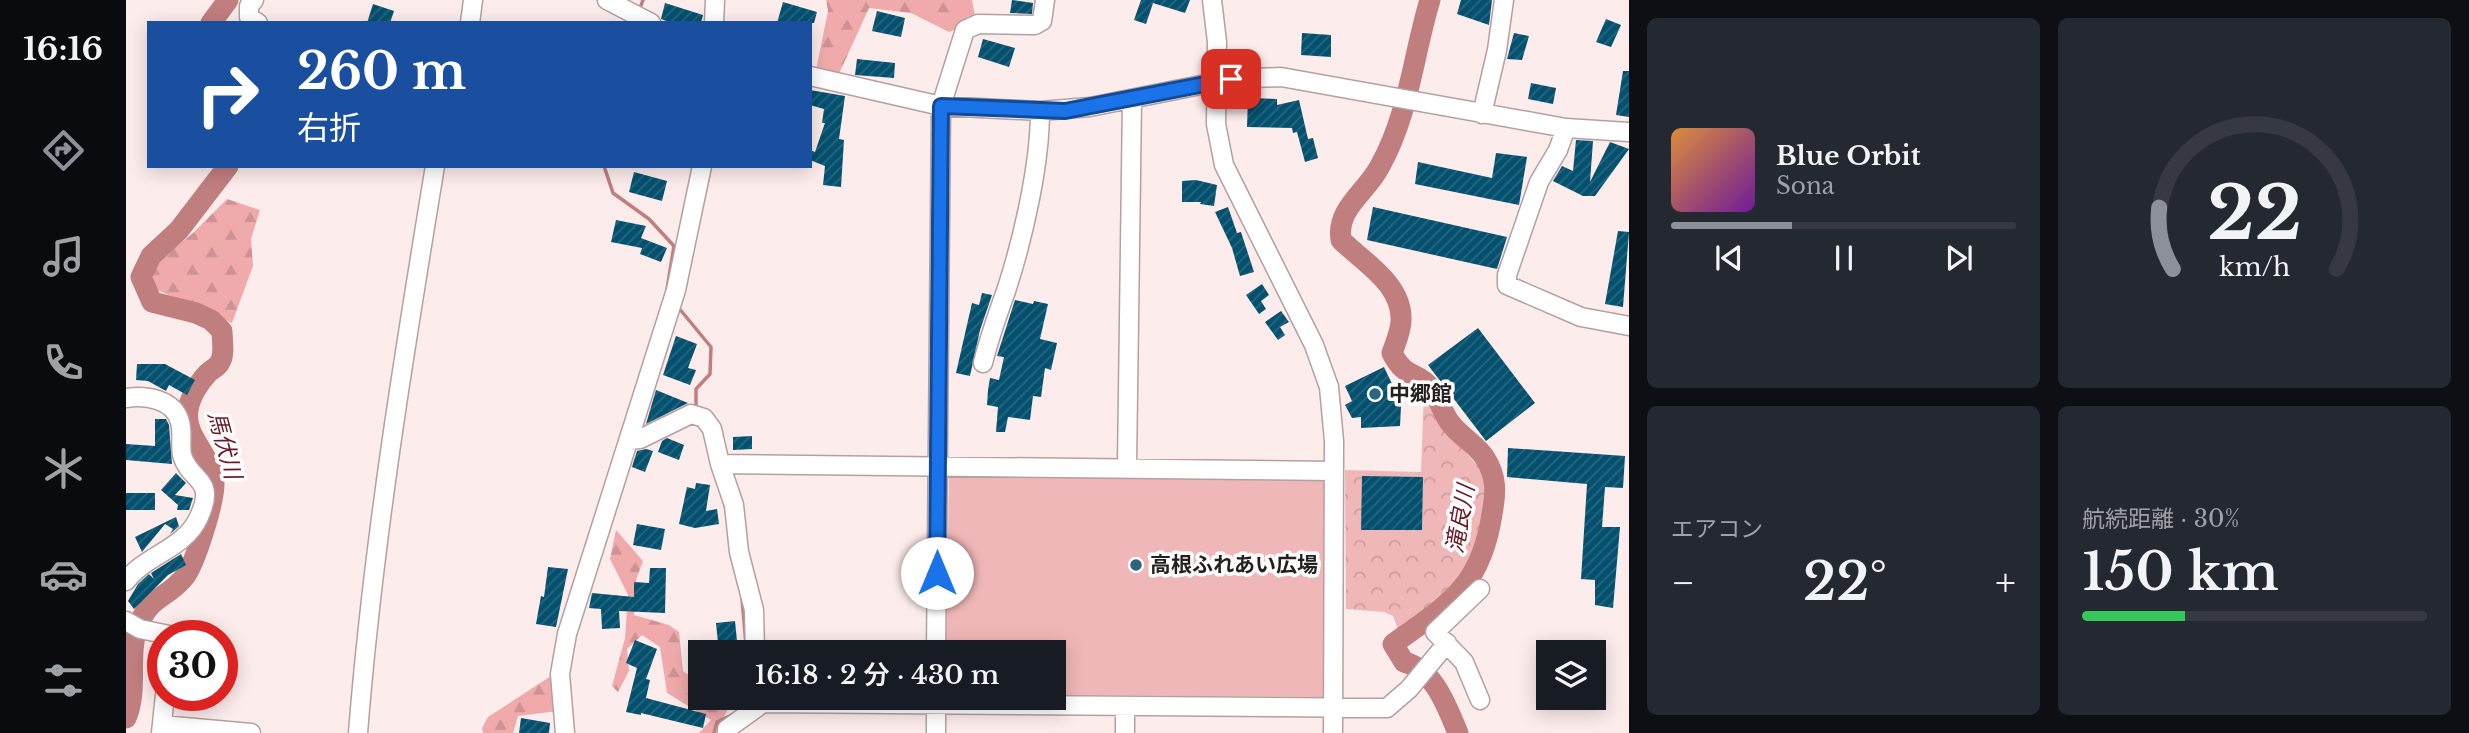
<!DOCTYPE html>
<html lang="ja">
<head>
<meta charset="utf-8">
<style>
  body { margin:0; font-family:"Libre Baskerville","Noto Sans JP",serif; background:#242831; color:#f1f3f6; height:100vh; display:flex; flex-direction:column; font-size:26px; white-space:nowrap }
  * { box-sizing:border-box; margin:0 }
  p { font-size:23px; color:#9ea1a6 }
  .icon { flex:none; width:38px; height:38px; fill:none; stroke:currentColor; stroke-width:2; stroke-linecap:round; stroke-linejoin:round }
  .map { position:relative; flex:1; overflow:hidden }
  .panel { display:flex; flex-direction:column; gap:18px; padding:18px; background:#0d0f14; width:840px }
  .panel>* { flex:none }
  .banner { position:absolute; left:21px; top:21px; width:665px; height:147px; border-radius:0px; box-shadow:0 4px 18px #0003; background:#1a4fa0; color:#fff; overflow:hidden }
  .buttons { position:absolute; left:1410px; top:640px; display:grid; gap:14px }
  .buttons a { display:grid; place-items:center; width:70px; height:70px; border-radius:0px; background:#171b24; box-shadow:0 4px 18px #0003; font-size:35px }
  .speed { position:absolute; left:21px; top:620px; display:flex; gap:14px; font-size:35px; font-weight:700; text-align:center }
  .speed>* { display:grid; place-content:center; width:91px; height:91px; border-radius:50%; background:#171b24; box-shadow:0 4px 18px #0003; line-height:1 }
  .speed .limit { border:10px solid #d22; background:#fff; color:#111 }
  .pin { position:absolute; display:grid; place-items:center; width:60px; height:60px; color:#fff; margin:-30px; border-radius:14px; box-shadow:0 4px 10px #0006 }
  .me { position:absolute; width:77px; margin:-38px; rotate:0deg; stroke-linejoin:round; filter:drop-shadow(0 0 5px #0008) }
  .turn { display:flex; align-items:center; gap:24px; height:147px; padding:0 35px; font-size:32px }
  .turn .icon { width:91px; height:91px; stroke-width:2.5 }
  .turn b { display:block; font-size:49px; line-height:60px }
  .big { font-size:52px; font-weight:600; line-height:1.1 }
  .panel .widget { flex:1; display:flex; flex-direction:column; justify-content:center; gap:10px; min-width:0; padding:0 24px; border-radius:10px; background:#242831 }
  .panel .dial { align-items:center; gap:0 }
  .dial svg { height:182px; overflow:visible; fill:none; stroke:#363941; stroke-width:7; stroke-linecap:round; text-anchor:middle }
  .dial text { fill:#f1f3f6; stroke:none }
  .song { display:flex; align-items:center; gap:21px }
  .cover { width:84px; height:84px; border-radius:10px; background:linear-gradient(135deg,hsl(30 70% 55%),hsl(280 70% 35%)) }
  .played { height:7px; border-radius:4px; background:linear-gradient(90deg,#8c9099 35%,#363941 35%) }
  .keys { display:flex; justify-content:space-around; direction:ltr }
  .heat { display:flex; justify-content:space-between; align-items:center; font-size:38px; direction:ltr }
  .charge { height:10px; border-radius:5px; background:linear-gradient(90deg,#34c759 30%,#363941 0) }
  .panel .tiles { flex:1; display:grid; gap:18px; grid-template-columns:repeat(2,1fr) }
  .trip { position:absolute; left:562px; top:640px; width:378px; height:70px; border-radius:0px; background:#171b24; box-shadow:0 4px 18px #0003; font-weight:600; line-height:70px; text-align:center }
  main { display:flex; flex:1; min-height:0 }
  .tabs { display:flex; flex-direction:column; width:126px; justify-content:space-around; align-items:center; background:#090b0e; color:#9ea1a6 }
  .tabs .icon { width:49px; height:49px }
  .tabs .selected { color:#8c9099 }
  .tabs b { font-size:32px; color:#f1f3f6 }
  .map>svg:first-child { display:block }
</style>
</head>
<body>
<main>
<nav class="tabs">
<b>16:16</b>
<svg class="icon selected" aria-label="directions" viewBox="0 0 24 24"><path d="M12 3l9 9-9 9-9-9zM9 14v-3h6M13 9l2 2-2 2"/></svg>
<svg class="icon" aria-label="music" viewBox="0 0 24 24"><path d="M9 18V5l10-2v13"/><circle cx="6" cy="18" r="3"/><circle cx="16" cy="16" r="3"/></svg>
<svg class="icon" aria-label="phone" viewBox="0 0 24 24"><path d="M5 4h4l2 5-3 2q2 4 5 5l2-3 5 2v4C11 20 4 13 5 4z"/></svg>
<svg class="icon" aria-label="climate" viewBox="0 0 24 24"><path d="M12 3v18M4 7l16 10M4 17L20 7"/></svg>
<svg class="icon" aria-label="car" viewBox="0 0 24 24"><path d="M5 17H2v-5l4-1 3-4h7l3 4 3 1v5h-3M9 17h6M6 11h13"/><circle cx="7" cy="17" r="2"/><circle cx="17" cy="17" r="2"/></svg>
<svg class="icon" aria-label="filters" viewBox="0 0 24 24"><path d="M4 7h16M4 17h16"/><circle cx="9" cy="7" r="2"/><circle cx="15" cy="17" r="2"/></svg>
</nav>
<div class="map">
<svg width="1503" height="733" viewBox="0 0 1503 733">
  <defs>
    <pattern id="forest-firs" width="22" height="20" patternUnits="userSpaceOnUse" patternTransform="scale(1.75)"><rect width="22" height="20" fill="#f0aaac"/><path d="M5 1l3.5 6h-7zM16 11l3.5 6h-7z" fill="#ce9294"/></pattern>
    <pattern id="park-crowns" width="20" height="18" patternUnits="userSpaceOnUse" patternTransform="scale(1.75)"><rect width="20" height="18" fill="#f0b7b8"/><path d="M2 6a3 3 0 1 1 6 0M12 15a3 3 0 1 1 6 0" fill="none" stroke="#ce9d9e"/></pattern>
    <pattern id="building-hatch" width="6" height="6" patternUnits="userSpaceOnUse" patternTransform="scale(1.75)"><rect width="6" height="6" fill="#03516f"/><path d="M-1 1l2-2M0 6l6-6M5 7l2-2" fill="none" stroke="#28667e"/></pattern>
  </defs>
  <rect width="100%" height="100%" fill="#fdecec"/>
  <!-- forest -->
  <path fill="url(#forest-firs)" d="M700 0H846L850 21 823 32 785 13 743 8 712 76 690 70 702 11Z
    M101 199 134 210 125 239 127 266 106 323 27 288V264L66 234Z
    M490 530 517 561 510 580 508 615 543 625 553 632 557 671 574 683V698H609L588 733H573L585 720 541 693 534 647 516 635 501 649 503 671 492 692 486 686 499 638 502 595 484 559Z
    M428 674 432 711 392 716 387 733H357L356 728 362 717Z"/>
  <!-- park -->
  <path fill="url(#park-crowns)" d="M1298 389 1321 431 1359 474 1362 488 1353 545 1333 588 1307 613 1273 632 1267 616 1258 612 1220 609 1219 470 1295 472Z"/>
  <!-- pitch -->
  <path fill="#f0b7b8" d="M823 473 1198 477V697L928 695V653H820Z"/>
  <g fill="none" stroke-linecap="round" stroke-linejoin="round">
    <!-- stream -->
    <path stroke="#c07e7f" stroke-width="3.5" d="M513 11 517 0
      M478 166 487 193 523 219 548 246 541 289
      M552 307 585 347 584 374 570 389V410
      M598 500 601 516
      M616 599 620 644
      M0 695 6 698
      M588 733 591 722 610 713"/>
    <!-- river -->
    <path stroke="#c07e7f" stroke-width="21" d="M1304 0C1287 56 1283 114 1254 166 1241 192 1210 208 1215 240 1237 262 1277 284 1275 321 1275 331 1269 344 1266 353 1279 379 1291 371 1304 387 1314 399 1316 413 1325 424 1335 437 1351 445 1359 458 1371 477 1370 493 1366 514 1355 587 1323 604 1267 644L1278 662C1308 669 1321 707 1332 733
      M85 23 102 0
      M0 718C13 688 0 654 13 624 25 595 43 598 60 575 70 560 88 503 88 484 88 457 57 437 62 410 64 397 73 382 82 373 86 369 92 367 94 362 99 354 96 340 96 331L85 320 70 313 26 302 15 277 25 256 53 230 102 166"/>
  </g>
  <!-- building -->
  <path fill="url(#building-hatch)" d="M886 0 907 3 906 14 884 13Z
    M1015 0H1064L1059 13 1027 3 1020 24 1008 20Z
    M1335 0H1366L1363 25 1331 14Z
    M657 2 691 12 688 23H651Z
    M539 3 577 15 575 23H546L535 19Z
    M247 4 268 11 264 23H241Z
    M751 11 779 18 775 37 746 31Z
    M1480 19 1495 25 1485 47 1470 42Z
    M1176 33 1205 35V57L1175 55Z
    M1388 33 1403 36 1396 60 1381 59Z
    M857 39 889 48 883 67 852 57Z
    M731 59 769 63 768 78 729 75Z
    M1497 71H1503V117L1490 115Z
    M1405 83 1430 88 1427 104 1402 99Z
    M684 90 719 96 713 139 718 140 715 187 697 185 699 166 684 160V150L689 152 699 123H696L698 109 684 105Z
    M1122 98 1151 99V105L1173 100 1182 139 1187 138 1192 158 1179 162 1171 132 1167 133 1166 128 1121 127Z
    M1450 140 1467 141 1464 182 1484 142 1503 149 1469 196H1457L1427 181 1436 166 1447 171Z
    M1370 153 1401 157 1393 205 1289 184 1292 162 1366 178Z
    M508 172 541 181 536 201 503 192Z
    M1070 180 1091 185 1088 206 1074 204 1075 202H1056V181Z
    M1102 207 1111 233 1115 232 1128 272 1114 276 1106 248 1089 212Z
    M1247 207 1381 237 1371 269 1241 240Z
    M490 220 520 226 515 238 541 248 535 262 514 254 516 248 485 242Z
    M1492 231 1503 232 1497 307 1479 304Z
    M1136 284 1143 295 1135 301 1140 309 1133 314 1120 295Z
    M856 293 866 295 854 330 844 376 830 373 846 303 853 305Z
    M889 300 907 304 908 301 922 304 914 339 931 343 925 370 919 368 915 397 907 396 904 420 882 417 879 432H870L872 407 861 405 862 390 864 378 873 380 878 357 871 356Z
    M1155 311 1163 322 1154 327 1159 335 1152 340 1139 322Z
    M1352 328 1409 403 1360 441 1302 365Z
    M550 336 571 344 562 368 570 370 564 385 537 375Z
    M11 364H39L69 380 61 395 43 385 40 391 22 381 10 380Z
    M1258 367 1268 388 1276 387 1274 426 1235 428V417L1226 418 1219 405 1226 401 1219 386Z
    M530 390 562 403 520 424Z
    M29 419H40L43 425 46 464 0 460V444L29 446Z
    M626 436V449L607 450V437Z
    M541 438 558 445 553 460 532 452 536 441Z
    M1382 448 1499 456 1497 488 1479 487 1476 527H1494L1487 608 1469 605V580L1455 579 1461 484 1381 477Z
    M520 449 527 451 519 472 506 467 511 451Z
    M50 473 60 483 49 495 67 498 63 510H51L52 505 35 490Z
    M1236 476 1297 477 1296 530H1235Z
    M570 483 584 485 580 511 591 509 593 524 569 528 553 524 561 487 569 489Z
    M0 493H29V510H0Z
    M50 517 53 526 51 528 44 534 47 529 39 524 16 552 9 537Z
    M511 524 539 529 535 550 507 545Z
    M55 554 60 565 42 575 8 609 2 601 12 584 23 574 28 579 25 573Z
    M422 567 442 569 430 627 410 624 415 596 418 597Z
    M524 568H540L539 613 493 611 494 628 476 629 475 609 463 608 466 593 508 597V582L523 583Z
    M609 621 611 641 592 643 590 623Z
    M509 640 531 649 520 679 524 680 520 698 580 714 577 728 515 713V715L500 712 511 668 500 663Z
    M395 718 424 723 423 733H393Z"/>
  <g fill="none" stroke-linecap="round" stroke-linejoin="round">
    <defs>
      <path id="minor" d="M128 0 123 6V17L132 23
        M481 0 525 23
        M1086 0 1091 42 1090 124 1098 165 1188 345 1203 387 1208 441 1207 733
        M344 23 347 0
        M588 23 589 0
        M684 76 815 106 914 111 964 107 1105 79 1155 77 1440 128 1503 132
        M1356 114 1371 50 1378 0
        M1440 128 1432 150 1413 182 1381 275V285L1455 317 1503 326
        M857 363C863 338 871 316 880 291 897 239 914 165 914 111
        M0 398C20 395 48 399 54 422 57 433 54 445 56 455 64 483 91 477 73 517 59 549 19 555 0 581
        M503 440 514 439 565 414 578 418 586 429 594 464 608 505 613 552 628 610 629 653
        M594 464 1208 471
        M1001 466 1006 100
        M1354 589 1309 632 1338 662 1354 700
        M0 621 14 629 43 635
        M810 653 815 106 839 30 852 24 909 25 916 21 919 0
        M637 703 1261 708 1283 689 1321 643
        M999 706V733
        M36 725 125 733
        M35 733 39 695
        M232 733C247 543 278 354 309 166
        M439 733 434 674 441 634 550 290 576 166
        M601 733V729L637 703 636 698
        M810 733V698"/>
    </defs>
    <!-- minor casing -->
    <use href="#minor" stroke="#b4a0a0" stroke-width="21"/>
    <!-- minor -->
    <use href="#minor" stroke="#fff" stroke-width="18"/>
  </g>
  <g fill="none" stroke-linecap="round" stroke-linejoin="round">
    <defs>
      <path id="route" d="M811 573 815 106 939 111 1105 79"/>
    </defs>
    <!-- route casing -->
    <use href="#route" stroke="#114b97" stroke-width="18"/>
    <!-- route -->
    <use href="#route" stroke="#1a73e8" stroke-width="12"/>
  </g>
  <!-- markers -->
  <g fill="#2d657f" stroke="#fefefe" stroke-width="2.5">
    <circle cx="1249" cy="394" r="7"/>
    <circle cx="1010" cy="565" r="7"/>
  </g>
  <g text-anchor="middle" stroke-width="7" stroke-linejoin="round" paint-order="stroke">
    <!-- poi labels -->
    <g font-size="21" font-weight="bold" fill="#261f1f" stroke="#fefefe" text-anchor="start">
      <text x="1263" y="401">中郷館</text>
      <text x="1024" y="572">高根ふれあい広場</text>
    </g>
    <!-- water labels -->
    <g font-size="23" font-style="italic" fill="#6a1a24" stroke="#fefefe">
      <text transform="translate(99 445) rotate(75)" y="8">馬伏川</text>
      <text transform="translate(1334 519) rotate(-80)" y="8">滝良川</text>
    </g>
  </g>
</svg>
<div class="buttons">
<a><svg class="icon" aria-label="layers" viewBox="0 0 24 24"><path d="M12 4l9 5-9 5-9-5zM3 14l9 5 9-5"/></svg></a>
</div>
<div class="speed"><div class="limit">30</div></div>
<div class="pin" style="left:1105px;top:79px;background:#d93025"><svg class="icon" aria-label="arrive" viewBox="0 0 24 24"><path d="M6 21V4h12l-3 4 3 4H6"/></svg></div>
<svg class="me" style="left:811px;top:573px" viewBox="-20 -20 40 40"><circle r="19" fill="#fff"/><path d="M0-13L10 11 0 6-10 11z" fill="#1a73e8"/></svg>
<div class="trip">16:18 · 2 分 · 430 m</div>
<div class="banner">
<div class="turn"><svg class="icon" aria-label="right" viewBox="0 0 24 24"><path d="M7 20v-9h11M14 6l5 5-5 5"/></svg><div><b>260 m</b>右折</div></div>
</div>
</div>
<section class="panel">
<div class="tiles">
<div class="widget">
<div class="song"><i class="cover"></i><div><b>Blue Orbit</b><p>Sona</p></div></div>
<div class="played"></div>
<div class="keys"><svg class="icon" aria-label="previous" viewBox="0 0 24 24"><path d="M18 5L8 12l10 7zM5 5v14"/></svg><svg class="icon" aria-label="pause" viewBox="0 0 24 24"><path d="M8 5v14M16 5v14"/></svg><svg class="icon" aria-label="next" viewBox="0 0 24 24"><path d="M6 5l10 7-10 7zM19 5v14"/></svg></div>
</div>
<div class="widget dial"><svg viewBox="0 0 100 80">
<path d="M14 69A42 42 0 1 1 86 69"/>
<path d="M14 69A42 42 0 0 1 8 42" stroke="#8c9099"/>
<text x="50" y="56" font-size="32" font-weight="700">22</text>
<text x="50" y="72" font-size="11">km/h</text>
</svg></div>
<div class="widget"><p>エアコン</p>
<div class="heat"><a>−</a><b class="big">22°</b><a>+</a></div>
</div>
<div class="widget"><p>航続距離 · 30%</p><b class="big">150 km</b><div class="charge"></div></div>
</div>
</section>
</main>
</body>
</html>
